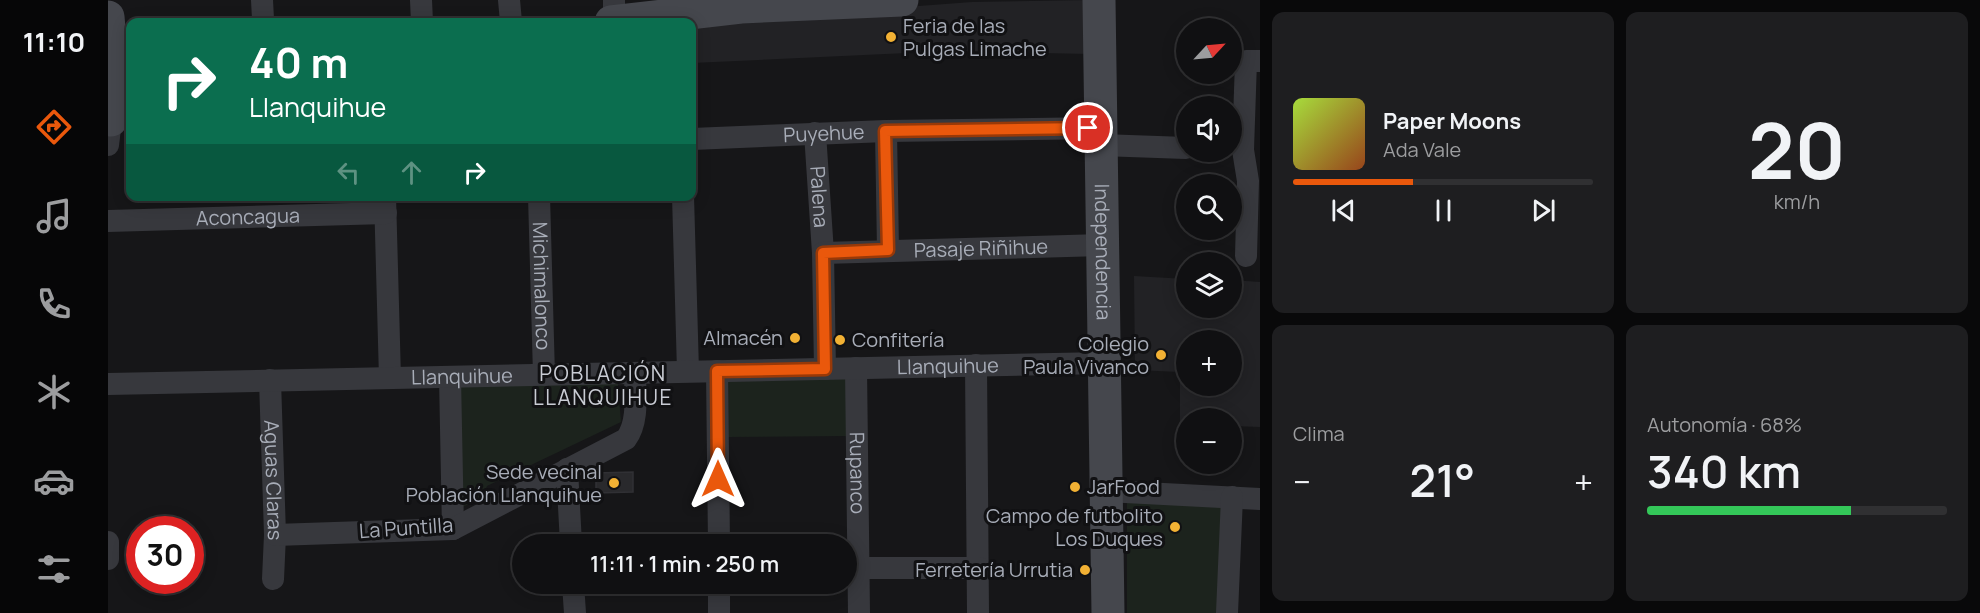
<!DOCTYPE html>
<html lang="es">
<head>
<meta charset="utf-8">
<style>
  body { margin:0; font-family:Manrope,sans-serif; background:#1e1e20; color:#f1f3f6; height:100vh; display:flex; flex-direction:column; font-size:22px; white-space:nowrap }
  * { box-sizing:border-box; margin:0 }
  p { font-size:20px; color:#9c9d9f }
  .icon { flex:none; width:33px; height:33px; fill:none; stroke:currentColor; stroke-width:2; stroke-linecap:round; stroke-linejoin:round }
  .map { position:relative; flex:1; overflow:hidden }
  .details { display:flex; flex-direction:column; gap:12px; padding:12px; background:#09090a; width:720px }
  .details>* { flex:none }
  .hud { position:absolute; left:18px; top:18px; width:570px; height:183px; border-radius:12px; box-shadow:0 3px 15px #0003,0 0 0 2px #303032; background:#0b6e4f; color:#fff; overflow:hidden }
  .needle { width:39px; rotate:64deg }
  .buttons { position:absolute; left:1068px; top:18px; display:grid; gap:12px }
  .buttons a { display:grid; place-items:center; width:66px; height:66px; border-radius:50%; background:#101012; box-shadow:0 3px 15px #0003,0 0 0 2px #303032; font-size:30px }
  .speed { position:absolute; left:18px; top:516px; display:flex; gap:12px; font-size:30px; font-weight:700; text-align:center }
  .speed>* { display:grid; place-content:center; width:78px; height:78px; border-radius:50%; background:#101012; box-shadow:0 3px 15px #0003,0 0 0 2px #303032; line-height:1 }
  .speed .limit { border:9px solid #d22; background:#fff; color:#111 }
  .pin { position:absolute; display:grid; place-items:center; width:51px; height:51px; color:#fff; margin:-26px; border:3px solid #fff; border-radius:50%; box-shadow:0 2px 6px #0007 }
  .me { position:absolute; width:66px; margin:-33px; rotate:0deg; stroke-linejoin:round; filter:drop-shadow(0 0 4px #0008) }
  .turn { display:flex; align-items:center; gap:21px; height:126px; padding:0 24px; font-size:27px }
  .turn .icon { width:78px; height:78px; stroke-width:2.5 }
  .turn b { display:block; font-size:42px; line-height:51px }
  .lanes { display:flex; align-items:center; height:57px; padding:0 24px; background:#0003; justify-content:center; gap:30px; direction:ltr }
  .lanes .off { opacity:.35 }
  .big { font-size:45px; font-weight:600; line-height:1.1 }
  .details .card { flex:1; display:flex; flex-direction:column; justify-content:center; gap:9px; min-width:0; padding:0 21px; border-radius:12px; background:#1e1e20 }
  .details .dial { align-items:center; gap:0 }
  .dial b { font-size:78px; line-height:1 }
  .song { display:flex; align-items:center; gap:18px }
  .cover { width:72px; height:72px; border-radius:9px; background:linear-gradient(135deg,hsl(80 70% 55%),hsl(20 70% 35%)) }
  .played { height:6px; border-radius:3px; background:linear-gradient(90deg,#ea580c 40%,#303032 40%) }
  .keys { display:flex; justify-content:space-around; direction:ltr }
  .heat { display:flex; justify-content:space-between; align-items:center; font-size:33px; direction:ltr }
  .charge { height:9px; border-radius:4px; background:linear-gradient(90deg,#34c759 68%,#303032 0) }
  .details .tiles { flex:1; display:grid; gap:12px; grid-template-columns:repeat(2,1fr) }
  .trip { position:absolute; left:404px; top:534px; width:345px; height:60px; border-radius:30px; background:#101012; box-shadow:0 3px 15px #0003,0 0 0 2px #303032; font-weight:600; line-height:60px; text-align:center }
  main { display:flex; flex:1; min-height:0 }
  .tab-bar { display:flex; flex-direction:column; width:108px; justify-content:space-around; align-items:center; background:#060607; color:#9c9d9f }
  .tab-bar .icon { width:42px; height:42px }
  .tab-bar .current { color:#ea580c }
  .tab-bar b { font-size:27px; color:#f1f3f6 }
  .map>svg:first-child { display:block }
</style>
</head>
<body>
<main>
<nav class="tab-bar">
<b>11:10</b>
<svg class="icon current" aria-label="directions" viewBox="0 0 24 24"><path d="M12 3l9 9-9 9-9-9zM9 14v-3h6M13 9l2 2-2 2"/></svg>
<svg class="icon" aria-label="music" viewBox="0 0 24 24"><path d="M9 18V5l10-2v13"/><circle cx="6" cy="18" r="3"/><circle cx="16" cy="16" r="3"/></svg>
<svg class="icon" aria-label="phone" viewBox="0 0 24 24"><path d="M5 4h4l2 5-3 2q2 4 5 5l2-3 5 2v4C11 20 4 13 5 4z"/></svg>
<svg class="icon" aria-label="climate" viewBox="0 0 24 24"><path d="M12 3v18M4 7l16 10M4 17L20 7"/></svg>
<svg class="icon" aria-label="car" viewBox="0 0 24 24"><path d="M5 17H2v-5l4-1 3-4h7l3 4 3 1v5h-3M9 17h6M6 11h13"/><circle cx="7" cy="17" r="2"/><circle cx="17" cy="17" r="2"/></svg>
<svg class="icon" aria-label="filters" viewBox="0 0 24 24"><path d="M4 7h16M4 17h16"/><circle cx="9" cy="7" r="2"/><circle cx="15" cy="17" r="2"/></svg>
</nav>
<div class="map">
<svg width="1152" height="613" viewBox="0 0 1152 613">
  <rect width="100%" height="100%" fill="#161618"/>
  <!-- built -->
  <path fill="#222225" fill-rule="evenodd" d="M983 0 982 54 842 51 584 63V23L864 2Z
    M1026 276 1078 279V308H1124V280L1152 282V427L1124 426V418H1078V424L1072 423V372L1027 370ZM1078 340H1124V386H1078Z"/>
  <!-- green -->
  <path fill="#1c231d" d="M739 372 740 436 619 437 618 374Z
    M509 373 513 422 379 486 374 497 353 508 351 375Z
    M1019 503H1117L1115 613H1019Z"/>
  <!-- building -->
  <path fill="#29292c" stroke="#303034" stroke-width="1.5" d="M525 472V492L488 493V473Z"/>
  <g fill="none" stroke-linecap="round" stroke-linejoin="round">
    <!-- street -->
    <g stroke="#37383d" stroke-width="22">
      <path d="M154 0 155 19"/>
      <path d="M313 0 314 22"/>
      <path d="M401 0 403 22"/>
      <path d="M506 0V22"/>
      <path d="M778 131 780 250"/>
      <path id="s1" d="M707 133 715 253 717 369"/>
      <path id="s2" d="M584 139 778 131 993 128"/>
      <path d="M0 145 3 120"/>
      <path d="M993 145 1078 148"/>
      <path d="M277 196 282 378"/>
      <path id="s3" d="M431 196 436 375"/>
      <path d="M575 196 580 371"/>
      <path id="s4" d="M0 221 278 213"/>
      <path id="s5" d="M715 253 994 245"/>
      <path d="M1138 256 1140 181 1135 150 1138 61H1152"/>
      <path d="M868 365 870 613"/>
      <path id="s6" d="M748 368 751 613"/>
      <path d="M609 371 611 544"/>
      <path d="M342 377 345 529"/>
      <path id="s7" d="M162 380 167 535 165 579"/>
      <path id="s8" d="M0 384 996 363"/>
      <path d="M459 469 463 544"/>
      <path d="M998 491 1152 499"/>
      <path d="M167 535 345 529 518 439C531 422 527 394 527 373"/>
      <path d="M0 542V559"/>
      <path d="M750 568H871"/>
      <path d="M465 584 467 613"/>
      <path d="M611 584V613"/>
      <path d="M1119 613 1124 497"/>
    </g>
    <!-- secondary -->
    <g stroke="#45474d" stroke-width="33">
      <path id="s9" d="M991 0 1000 613"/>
      <path d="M0 17 5 73 3 120"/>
      <path d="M503 22 633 7 794 0"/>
    </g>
  </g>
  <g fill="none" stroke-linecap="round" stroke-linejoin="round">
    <defs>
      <path id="route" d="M610 479 609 371 717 369 715 253 780 250 777 131 980 128"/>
    </defs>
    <!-- route casing -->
    <use href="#route" stroke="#983908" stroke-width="15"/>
    <!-- route -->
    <use href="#route" stroke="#ea580c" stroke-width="10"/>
  </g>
  <!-- markers -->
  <g fill="#f2b134" stroke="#111113" stroke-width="2">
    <circle cx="783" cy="37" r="6"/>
    <circle cx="687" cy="338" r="6"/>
    <circle cx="732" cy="340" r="6"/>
    <circle cx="1053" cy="355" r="6"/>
    <circle cx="506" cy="483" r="6"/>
    <circle cx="967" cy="487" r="6"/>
    <circle cx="1067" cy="527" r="6"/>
    <circle cx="977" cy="570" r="6"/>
  </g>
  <g text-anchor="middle" stroke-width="6" stroke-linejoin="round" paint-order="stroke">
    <!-- poi labels -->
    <g font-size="20" fill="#a8adb8" stroke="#111113" text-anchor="end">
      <text x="795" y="33" text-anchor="start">Feria de las<tspan x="795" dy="23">Pulgas Limache</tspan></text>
      <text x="675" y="345">Almacén</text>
      <text x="744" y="347" text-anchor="start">Confitería</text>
      <text x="1041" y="351">Colegio<tspan x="1041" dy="23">Paula Vivanco</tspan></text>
      <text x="494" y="479">Sede vecinal<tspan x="494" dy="23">Población Llanquihue</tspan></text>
      <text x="979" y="494" text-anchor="start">JarFood</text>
      <text x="1055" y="523">Campo de futbolito<tspan x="1055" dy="23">Los Duques</tspan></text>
      <text x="965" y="577">Ferretería Urrutia</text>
    </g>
    <!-- street labels -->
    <g font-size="20" fill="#a8adb8" stroke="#111113">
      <text dy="7" stroke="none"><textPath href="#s2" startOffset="132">Puyehue</textPath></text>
      <text dy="7" stroke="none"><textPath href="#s1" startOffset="64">Palena</textPath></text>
      <text dy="7" stroke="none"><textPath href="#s4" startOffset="140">Aconcagua</textPath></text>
      <text dy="7" stroke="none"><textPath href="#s5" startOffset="158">Pasaje Riñihue</textPath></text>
      <text dy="7" stroke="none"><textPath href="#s9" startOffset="252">Independencia</textPath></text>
      <text dy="7" stroke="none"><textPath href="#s3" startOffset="90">Michimalonco</textPath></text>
      <text dy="7" stroke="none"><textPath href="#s8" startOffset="840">Llanquihue</textPath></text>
      <text dy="7" stroke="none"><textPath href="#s8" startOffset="354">Llanquihue</textPath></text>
      <text dy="7" stroke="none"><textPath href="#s6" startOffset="105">Rupanco</textPath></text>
      <text dy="7" stroke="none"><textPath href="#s7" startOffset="100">Aguas Claras</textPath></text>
      <text transform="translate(298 528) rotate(-4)" y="7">La Puntilla</text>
    </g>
    <!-- neighbourhood labels -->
    <g font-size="21" letter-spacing="1.5" fill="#c9ccd4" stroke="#111113">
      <text x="495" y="381">POBLACIÓN<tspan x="495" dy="24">LLANQUIHUE</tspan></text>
    </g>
  </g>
</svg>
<div class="buttons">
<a><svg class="needle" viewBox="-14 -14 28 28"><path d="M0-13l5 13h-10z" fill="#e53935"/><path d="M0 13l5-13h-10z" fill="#9c9d9f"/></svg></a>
<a><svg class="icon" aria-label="sound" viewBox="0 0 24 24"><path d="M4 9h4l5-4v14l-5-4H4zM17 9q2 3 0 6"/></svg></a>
<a><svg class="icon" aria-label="search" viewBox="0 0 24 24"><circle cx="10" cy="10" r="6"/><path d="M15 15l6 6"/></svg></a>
<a><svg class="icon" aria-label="layers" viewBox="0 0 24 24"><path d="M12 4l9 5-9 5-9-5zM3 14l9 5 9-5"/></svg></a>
<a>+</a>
<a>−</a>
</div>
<div class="speed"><div class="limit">30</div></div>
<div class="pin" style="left:980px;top:128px;background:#d93025"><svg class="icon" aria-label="arrive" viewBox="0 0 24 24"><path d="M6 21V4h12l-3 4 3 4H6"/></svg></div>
<svg class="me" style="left:610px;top:479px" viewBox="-20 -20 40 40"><path d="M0-17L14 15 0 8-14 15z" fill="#ea580c" stroke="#fff" stroke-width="4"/></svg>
<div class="trip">11:11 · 1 min · 250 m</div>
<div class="hud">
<div class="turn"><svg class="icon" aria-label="right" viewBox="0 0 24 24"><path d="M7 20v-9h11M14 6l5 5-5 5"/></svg><div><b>40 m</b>Llanquihue</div></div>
<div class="lanes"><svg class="icon off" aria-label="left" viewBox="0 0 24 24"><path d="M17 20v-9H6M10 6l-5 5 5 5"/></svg><svg class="icon off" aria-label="ahead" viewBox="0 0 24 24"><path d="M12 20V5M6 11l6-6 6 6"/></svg><svg class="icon" aria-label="right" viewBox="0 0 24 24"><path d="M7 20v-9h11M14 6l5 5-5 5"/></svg></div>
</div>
</div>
<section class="details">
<div class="tiles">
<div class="card">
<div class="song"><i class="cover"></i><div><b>Paper Moons</b><p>Ada Vale</p></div></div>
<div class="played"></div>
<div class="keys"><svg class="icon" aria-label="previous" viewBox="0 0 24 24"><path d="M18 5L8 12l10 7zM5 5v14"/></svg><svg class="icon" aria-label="pause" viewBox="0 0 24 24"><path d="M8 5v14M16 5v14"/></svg><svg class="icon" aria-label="next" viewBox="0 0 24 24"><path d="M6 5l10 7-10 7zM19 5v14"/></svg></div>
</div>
<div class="card dial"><b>20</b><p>km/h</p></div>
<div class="card"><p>Clima</p>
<div class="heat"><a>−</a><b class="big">21°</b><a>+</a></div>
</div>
<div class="card"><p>Autonomía · 68%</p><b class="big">340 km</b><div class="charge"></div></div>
</div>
</section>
</main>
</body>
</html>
